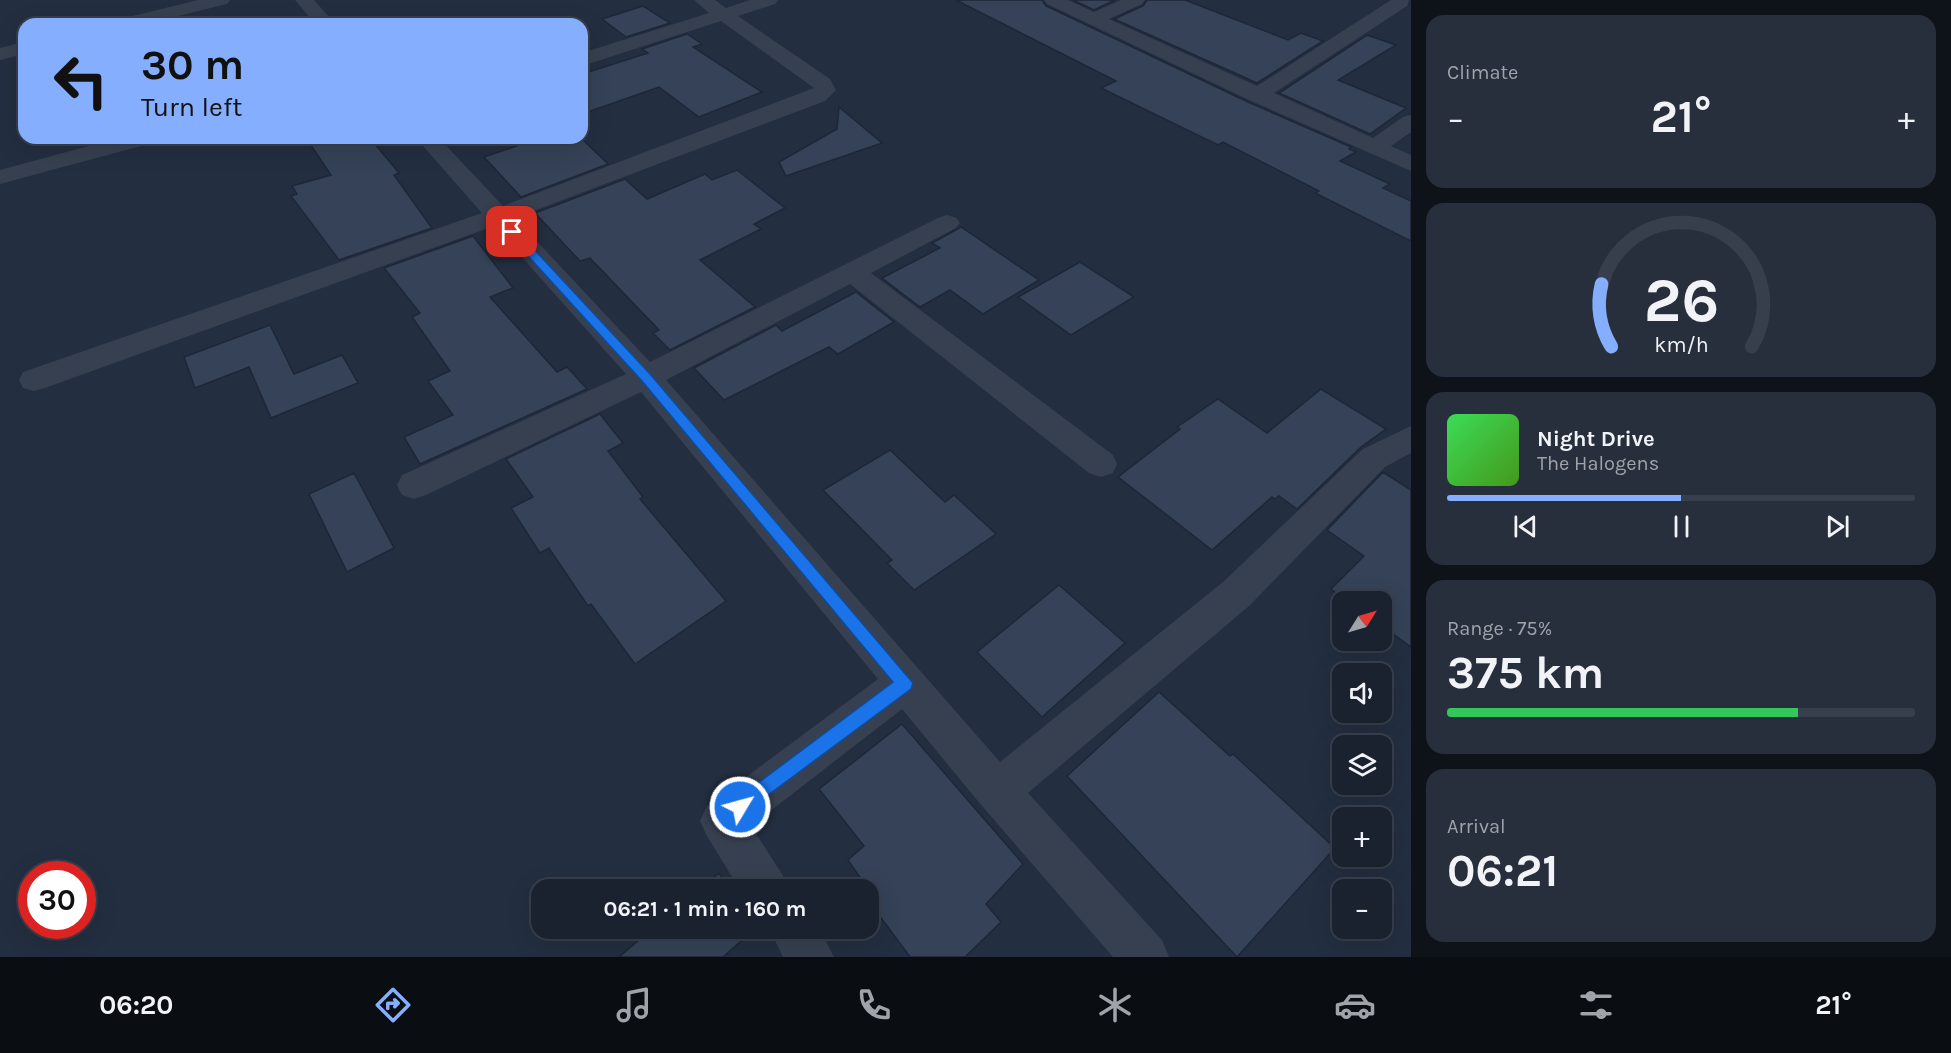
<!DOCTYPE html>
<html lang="en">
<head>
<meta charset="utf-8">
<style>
  body { margin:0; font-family:Karla,sans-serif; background:#272f3c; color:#f1f3f6; height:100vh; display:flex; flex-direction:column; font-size:22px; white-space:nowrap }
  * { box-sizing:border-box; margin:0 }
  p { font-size:20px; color:#9fa4ab }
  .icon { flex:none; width:33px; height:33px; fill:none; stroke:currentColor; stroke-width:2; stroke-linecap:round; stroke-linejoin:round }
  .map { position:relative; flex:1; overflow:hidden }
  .details { display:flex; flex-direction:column; gap:15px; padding:15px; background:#0e131a; width:540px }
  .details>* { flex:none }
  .banner { position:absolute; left:18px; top:18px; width:570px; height:126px; border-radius:18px; box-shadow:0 6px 24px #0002,0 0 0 2px #383f4c; background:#85aefe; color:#111; overflow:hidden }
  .needle { width:39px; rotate:53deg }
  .controls { position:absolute; left:1332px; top:591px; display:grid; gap:12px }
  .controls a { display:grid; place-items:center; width:60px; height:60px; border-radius:12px; background:#1a2230; box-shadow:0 6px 24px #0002,0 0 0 2px #383f4c; font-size:30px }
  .speed { position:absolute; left:18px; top:861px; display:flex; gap:12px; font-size:30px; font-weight:700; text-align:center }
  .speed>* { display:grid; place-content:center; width:78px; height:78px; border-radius:50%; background:#1a2230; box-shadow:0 6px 24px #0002,0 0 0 2px #383f4c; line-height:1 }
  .speed .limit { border:9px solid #d22; background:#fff; color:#111 }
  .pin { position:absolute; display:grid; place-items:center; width:51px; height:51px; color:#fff; margin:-26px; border-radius:12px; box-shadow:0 3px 9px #0006 }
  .me { position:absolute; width:66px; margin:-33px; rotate:53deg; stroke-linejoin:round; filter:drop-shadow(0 0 4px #0008) }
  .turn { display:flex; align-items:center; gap:21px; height:126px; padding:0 24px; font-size:27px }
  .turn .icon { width:78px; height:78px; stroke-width:2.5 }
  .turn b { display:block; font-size:42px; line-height:51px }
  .big { font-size:45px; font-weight:700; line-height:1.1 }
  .details .card { flex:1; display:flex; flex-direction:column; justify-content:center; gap:9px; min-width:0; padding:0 21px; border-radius:18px; background:#272f3c }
  .details .dial { align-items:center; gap:0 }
  .dial svg { height:156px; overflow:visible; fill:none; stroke:#383f4c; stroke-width:7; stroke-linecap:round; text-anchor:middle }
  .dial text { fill:#f1f3f6; stroke:none }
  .song { display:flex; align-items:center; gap:18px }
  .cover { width:72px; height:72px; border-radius:9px; background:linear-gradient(135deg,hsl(130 70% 55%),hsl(100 70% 35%)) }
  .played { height:6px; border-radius:3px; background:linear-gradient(90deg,#85aefe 50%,#383f4c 50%) }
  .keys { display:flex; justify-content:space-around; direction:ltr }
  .heat { display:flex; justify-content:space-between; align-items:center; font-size:33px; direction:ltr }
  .charge { height:9px; border-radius:4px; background:linear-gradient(90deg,#34c759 75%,#383f4c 0) }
  .trip { position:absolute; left:531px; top:879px; width:348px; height:60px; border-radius:18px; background:#1a2230; box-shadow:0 6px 24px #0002,0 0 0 2px #383f4c; font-weight:700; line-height:60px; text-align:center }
  .dock { display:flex; height:96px; justify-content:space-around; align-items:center; background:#0a0e13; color:#9fa4ab }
  .dock .icon { width:42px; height:42px }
  .dock .active { color:#85aefe }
  .dock b { font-size:27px; color:#f1f3f6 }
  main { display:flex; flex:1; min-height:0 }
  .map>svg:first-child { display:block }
</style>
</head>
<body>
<main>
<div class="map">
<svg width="1411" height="957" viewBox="0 0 1411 957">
  <rect width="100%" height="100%" fill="#232e40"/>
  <!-- building -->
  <path fill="#354257" stroke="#1e2737" stroke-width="1.5" d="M956 0H1042L1046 6 1248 102 1351 147 1349 149 1356 152 1340 161 1390 184 1383 188 1411 201V241L1315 193 1319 191 1223 142 1218 145 1101 88 1116 81Z
    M1073 0H1115L1094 10Z
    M1147 0H1185L1288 40 1301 33 1323 41 1257 83 1114 19 1143 6Z
    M643 6 670 23 626 37 602 19Z
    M687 34 702 44 693 47 762 92 699 117 659 87 582 114V74L648 53 642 49Z
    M1367 35 1396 45 1338 80 1406 108 1370 134 1279 93Z
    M839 107 882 143 786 176 779 162 837 129Z
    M306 138H370L399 173 394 175 432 228 339 260 291 196 297 194 292 186 331 175Z
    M540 138H581L608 164 521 197 484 157Z
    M737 170 785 208 754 224 761 229 700 260 755 307 670 350 653 333 659 330 590 258 580 261 535 213 625 179 647 199 705 174 712 180Z
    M961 227 1039 280 983 314 950 290 920 307 882 278 940 248 932 243Z
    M473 236 513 288 490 297 557 372 567 367 587 389 420 464 404 437 453 415 428 381 450 371 412 317 420 313 384 268Z
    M1080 262 1134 297 1071 335 1018 297Z
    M856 292 894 322 838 354 829 347 724 400 694 368 776 325 782 331Z
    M270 325 294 374 342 355 358 383 271 418 249 367 195 388 184 357Z
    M1321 389 1386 429 1361 447 1297 509 1279 496 1275 499 1272 497 1212 550 1118 477 1180 429 1177 427 1218 399 1267 433Z
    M600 414 623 443 608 451 643 497 640 499 726 601 635 664 591 604 588 606 549 548 540 553 511 508 533 497 506 459Z
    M890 450 945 502 954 495 996 534 914 590 887 563 892 560 823 490Z
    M1383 472 1411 490V647L1382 626V602H1348L1331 589 1364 556 1327 530Z
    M354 473 394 548 347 572 309 494Z
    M1059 585 1125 643 1042 717 977 652Z
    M1159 692 1230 756 1233 754 1335 848 1237 957 1067 776Z
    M902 724 1023 864 986 904 1001 922 965 957H910L876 911 880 907 848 860 864 846 819 789Z
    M719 873 730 890H699Z
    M653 928H756L723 957H619Z"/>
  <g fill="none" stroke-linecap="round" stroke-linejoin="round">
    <!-- street -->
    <path fill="#374050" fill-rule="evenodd" d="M198 0H230L227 4 146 24H113L116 20Z
      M295 0H314L335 24H315Z
      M694 0H715L726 8 750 0H778L775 4 738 16 830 79 836 90 825 101 515 218 650 362 938 218 947 215 956 218 960 223 956 228 871 273 1113 455 1117 464 1113 473 1101 477 1089 473 850 284 666 380 1000 762 1223 582 1363 449 1411 426V453L1385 467 1249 606 1028 793 1162 940 1169 957H1113L982 806 902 709 751 826 782 874 789 890H740L707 836 700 821 707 806 878 679 641 392 426 495 414 499 402 495 397 485 402 475 626 374 494 226 45 388 34 391 23 388 19 380 23 372 482 213 416 138H439L503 206 814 88 721 21 582 66V53L709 13Z
      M1044 0H1068L1094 12 1121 0H1145L1142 4 1109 19 1257 86 1391 0H1409L1407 6 1274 93 1373 138 1403 117 1411 115V132L1391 146 1411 155V171L1249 100 1047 4Z
      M24 42V54L0 60V48Z
      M118 138H155L152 143 0 184V170Z
      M769 928H819L834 957H783Z"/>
  </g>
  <!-- route -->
  <path fill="#1a73e8" stroke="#114b97" stroke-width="1.5" d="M509 230H516L650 374 913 683 911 689 740 816 734 814 731 807 734 801 893 682 642 381 509 235Z"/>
</svg>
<div class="controls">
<a><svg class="needle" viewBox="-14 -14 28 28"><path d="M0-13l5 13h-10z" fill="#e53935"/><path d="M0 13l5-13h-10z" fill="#9fa4ab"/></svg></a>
<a><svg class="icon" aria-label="sound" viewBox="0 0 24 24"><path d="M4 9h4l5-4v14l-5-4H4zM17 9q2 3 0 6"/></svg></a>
<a><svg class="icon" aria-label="layers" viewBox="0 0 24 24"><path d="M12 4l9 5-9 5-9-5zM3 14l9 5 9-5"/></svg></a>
<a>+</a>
<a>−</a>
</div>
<div class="speed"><div class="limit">30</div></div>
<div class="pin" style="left:512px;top:232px;background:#d93025"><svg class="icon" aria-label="arrive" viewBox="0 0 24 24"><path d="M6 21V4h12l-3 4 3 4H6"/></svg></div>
<svg class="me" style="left:740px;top:807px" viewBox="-20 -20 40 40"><circle r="17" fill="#1a73e8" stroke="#fff" stroke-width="3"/><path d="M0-11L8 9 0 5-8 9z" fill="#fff"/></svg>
<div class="trip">06:21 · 1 min · 160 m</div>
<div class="banner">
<div class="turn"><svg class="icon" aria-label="left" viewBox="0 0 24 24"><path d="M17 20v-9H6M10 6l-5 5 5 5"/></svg><div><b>30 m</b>Turn left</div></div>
</div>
</div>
<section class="details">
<div class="card"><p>Climate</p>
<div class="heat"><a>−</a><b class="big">21°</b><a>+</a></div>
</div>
<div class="card dial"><svg viewBox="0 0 100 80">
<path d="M14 69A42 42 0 1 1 86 69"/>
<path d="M14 69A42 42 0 0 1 9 37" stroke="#85aefe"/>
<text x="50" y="56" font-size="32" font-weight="700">26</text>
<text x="50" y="72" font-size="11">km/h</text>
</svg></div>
<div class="card">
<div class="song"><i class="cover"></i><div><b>Night Drive</b><p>The Halogens</p></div></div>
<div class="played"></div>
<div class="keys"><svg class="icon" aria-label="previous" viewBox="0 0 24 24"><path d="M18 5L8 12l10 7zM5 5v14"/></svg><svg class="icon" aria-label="pause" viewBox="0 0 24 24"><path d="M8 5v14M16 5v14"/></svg><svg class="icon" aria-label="next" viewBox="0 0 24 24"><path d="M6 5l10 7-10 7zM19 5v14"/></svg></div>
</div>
<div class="card"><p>Range · 75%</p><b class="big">375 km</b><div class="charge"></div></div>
<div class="card"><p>Arrival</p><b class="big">06:21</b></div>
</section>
</main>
<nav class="dock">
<b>06:20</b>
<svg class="icon active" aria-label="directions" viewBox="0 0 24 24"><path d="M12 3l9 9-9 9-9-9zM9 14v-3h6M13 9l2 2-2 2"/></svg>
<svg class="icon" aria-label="music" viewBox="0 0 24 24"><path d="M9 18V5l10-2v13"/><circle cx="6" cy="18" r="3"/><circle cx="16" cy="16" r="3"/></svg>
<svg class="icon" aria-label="phone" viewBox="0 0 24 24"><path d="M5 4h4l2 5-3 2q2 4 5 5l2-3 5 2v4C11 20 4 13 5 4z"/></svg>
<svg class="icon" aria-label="climate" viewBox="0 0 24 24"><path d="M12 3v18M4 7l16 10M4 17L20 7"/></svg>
<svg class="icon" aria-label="car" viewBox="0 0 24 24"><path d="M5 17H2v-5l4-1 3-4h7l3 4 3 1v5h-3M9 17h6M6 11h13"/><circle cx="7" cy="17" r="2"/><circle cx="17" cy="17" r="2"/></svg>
<svg class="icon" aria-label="filters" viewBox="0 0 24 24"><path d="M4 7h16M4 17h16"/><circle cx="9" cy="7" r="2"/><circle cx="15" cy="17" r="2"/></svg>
<b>21°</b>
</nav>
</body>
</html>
